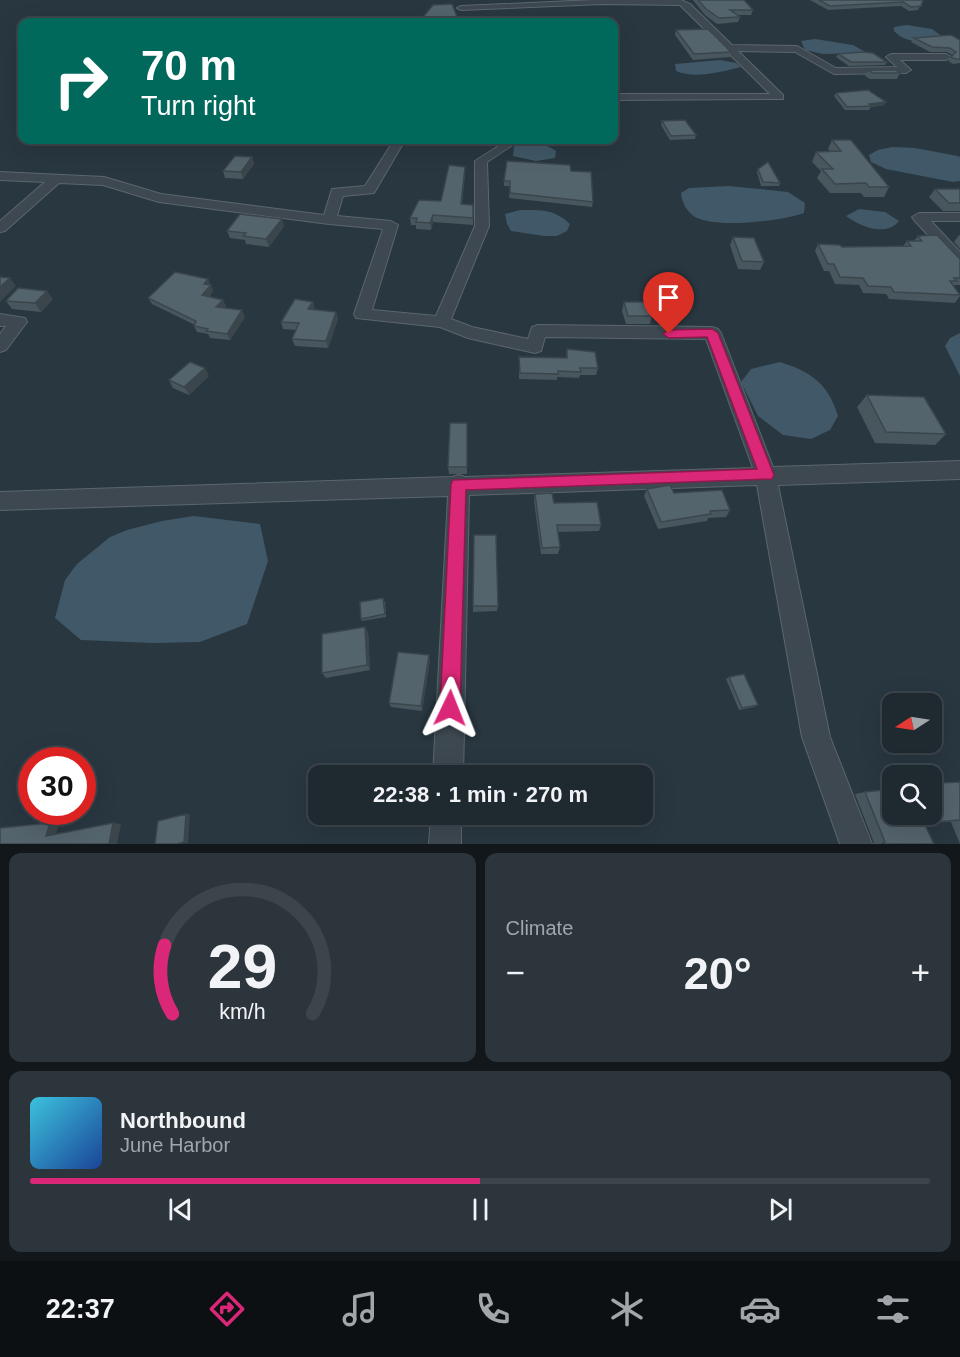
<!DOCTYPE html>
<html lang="en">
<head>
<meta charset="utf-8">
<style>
  body { margin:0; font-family:Arial,sans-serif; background:#2c353c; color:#f1f3f6; height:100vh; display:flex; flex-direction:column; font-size:22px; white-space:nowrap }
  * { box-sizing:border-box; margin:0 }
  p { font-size:20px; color:#a1a6ab }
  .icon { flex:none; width:33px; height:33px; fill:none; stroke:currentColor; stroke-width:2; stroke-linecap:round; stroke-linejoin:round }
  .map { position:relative; height:844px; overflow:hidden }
  .side { display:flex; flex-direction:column; gap:9px; padding:9px; background:#11171a; flex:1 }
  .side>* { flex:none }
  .hud { position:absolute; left:18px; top:18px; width:600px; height:126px; border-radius:12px; box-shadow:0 6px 24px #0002,0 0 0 2px #3c454c; background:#00695c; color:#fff; overflow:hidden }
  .needle { width:39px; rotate:258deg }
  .fabs { position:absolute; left:882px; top:693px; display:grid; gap:12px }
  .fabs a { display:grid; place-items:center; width:60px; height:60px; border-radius:12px; background:#1f2930; box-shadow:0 6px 24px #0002,0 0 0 2px #3c454c; font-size:30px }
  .speed { position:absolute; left:18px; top:747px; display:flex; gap:12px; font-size:30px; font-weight:700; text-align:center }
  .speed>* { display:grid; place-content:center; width:78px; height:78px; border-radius:50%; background:#1f2930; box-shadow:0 6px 24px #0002,0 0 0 2px #3c454c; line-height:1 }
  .speed .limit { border:9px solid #d22; background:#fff; color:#111 }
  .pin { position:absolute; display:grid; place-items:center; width:51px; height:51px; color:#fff; margin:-62px -26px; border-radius:50% 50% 50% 0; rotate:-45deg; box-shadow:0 0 6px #0007 }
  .pin .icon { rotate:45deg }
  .me { position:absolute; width:66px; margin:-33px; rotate:2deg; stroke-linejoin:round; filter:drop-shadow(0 0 4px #0008) }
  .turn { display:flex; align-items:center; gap:21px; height:126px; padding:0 24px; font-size:27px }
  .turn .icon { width:78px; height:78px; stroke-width:2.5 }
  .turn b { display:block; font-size:42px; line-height:51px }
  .big { font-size:45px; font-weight:700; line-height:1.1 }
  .side .card { flex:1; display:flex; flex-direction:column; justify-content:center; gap:9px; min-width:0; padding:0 21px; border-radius:12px; background:#2c353c }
  .side .dial { align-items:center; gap:0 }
  .dial svg { height:156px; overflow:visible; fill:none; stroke:#3c454c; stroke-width:7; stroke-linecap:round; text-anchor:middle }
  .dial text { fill:#f1f3f6; stroke:none }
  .song { display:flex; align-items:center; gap:18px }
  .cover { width:72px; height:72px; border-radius:9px; background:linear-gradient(135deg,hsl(190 70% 55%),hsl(220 70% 35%)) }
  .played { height:6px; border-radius:3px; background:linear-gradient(90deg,#db2777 50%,#3c454c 50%) }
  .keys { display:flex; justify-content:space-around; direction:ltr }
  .heat { display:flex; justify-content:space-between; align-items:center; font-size:33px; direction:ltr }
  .side .tiles { flex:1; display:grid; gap:9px; grid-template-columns:1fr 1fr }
  .card:last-child { grid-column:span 2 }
  .trip { position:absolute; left:308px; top:765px; width:345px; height:60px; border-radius:12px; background:#1f2930; box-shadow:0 6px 24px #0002,0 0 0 2px #3c454c; font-weight:700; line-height:60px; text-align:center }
  .dock { display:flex; height:96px; justify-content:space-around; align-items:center; background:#0c1013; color:#a1a6ab }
  .dock .icon { width:42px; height:42px }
  .dock .active { color:#db2777 }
  .dock b { font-size:27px; color:#f1f3f6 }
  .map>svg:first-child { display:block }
</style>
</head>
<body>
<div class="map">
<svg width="960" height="844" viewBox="0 0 960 844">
  <rect width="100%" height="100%" fill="#293740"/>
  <!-- water -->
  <path fill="#405867" d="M907 25 932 29 943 37C927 42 907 45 894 31V27Z
    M815 39 853 45 867 53 823 54 805 50 801 41Z
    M720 60 736 63 741 67C721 72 695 79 676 71L675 64Z
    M522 143C535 143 545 143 556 151L555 158 536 161 513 156 514 146Z
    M892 147 915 148 958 156 960 157V181L953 182 886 169 871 162 869 155 878 150Z
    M729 186 788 192 805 203 804 213C781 221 717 229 695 217 687 212 682 203 681 193L689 188Z
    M859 209 885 212 899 221C886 237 861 227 846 216Z
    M520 210C542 210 554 209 570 224L567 231 557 236H544L511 231 507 224 505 214Z
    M960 333V376L945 346 950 338Z
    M780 362C811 372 828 383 838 416L830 430 811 439 783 435 758 416 741 382 751 369Z
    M194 516 260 524 268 561 247 624 200 642 153 643 81 640 55 618 65 580 77 564 110 537 127 530 162 521Z"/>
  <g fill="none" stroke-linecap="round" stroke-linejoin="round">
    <defs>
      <path id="minor" d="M594 0H681L690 4 732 45 797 46 836 68 897 67 886 57 891 54H946L951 57 946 60H900L911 70 906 73 834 74 795 52 738 51 783 95V99L614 100V94H770L680 5 602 4 461 10 457 8 461 6Z
        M394 140H405L374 193 343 196 337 216 391 221 398 225 372 310 436 316 475 226V161L508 140H520L487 162 489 226 451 319 472 327 528 339 532 327 538 325 712 327 718 329 721 333 773 467 960 461V479L778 485 830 737 872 844H840L802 737 757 485 469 495 463 776H433L448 496 0 510V492L452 477 459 475 465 477 753 468 706 339 545 337 541 351 535 353 468 338 440 327 356 318 354 314 383 229 329 224 159 202 103 185 59 183 5 231 0 232V221L45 182 0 180V172L104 177 161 194 324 215 332 189 365 186Z
        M919 213H960V221H931L960 252V266L955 264 914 220 912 217Z
        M0 314 25 318 27 322 6 350 0 352V334L6 326H0Z
        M431 814H461V844H429Z"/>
    </defs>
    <!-- minor casing -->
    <use href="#minor" stroke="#5b666d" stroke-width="2"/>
    <!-- minor -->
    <use href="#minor" fill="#3d4850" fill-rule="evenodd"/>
  </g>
  <!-- wall -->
  <path fill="#48565d" d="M693 0H744L753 10 751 15H737L740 17 738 22 717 24 705 15Z
    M810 0H923L918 10 909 11 901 6 828 10Z
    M676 30 731 52 730 57 693 60 675 35Z
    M914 38 960 40V63L953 64 948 61 952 55 947 52H930L911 42Z
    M838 54 887 62 885 65 849 66 836 57Z
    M868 70 900 73 897 79H870L865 76Z
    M836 93 886 102 884 105 871 107 869 110H845L834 96Z
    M662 121 696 135 695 139 670 140 661 125Z
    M832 140 889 187 884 197H864L861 193H830L817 178 821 171 812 162 816 152 830 151 828 149Z
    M252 157 254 164 243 179 225 178 223 171Z
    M465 167V174L462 204 473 205V225L433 222 431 230 416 229V225H411L410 218 441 201Z
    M758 169 780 183 779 186H761L757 172Z
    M571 171 593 202 592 207 509 198 510 186H504V181Z
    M935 189H960V211H943L929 197Z
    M284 226 269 247 246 244 245 240 230 238 227 231Z
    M959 235H960V249L954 242Z
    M918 236 960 259V285H953L960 295V296L955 303 889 299 886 294 863 293 859 285 835 284 829 271H824L815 251 818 244 842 247 903 246 907 241H914Z
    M733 237 764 262 760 270 738 269 730 245Z
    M208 279 213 291 209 297 226 306 224 308 245 317 230 340 210 338 208 334 197 332 194 326 195 325 152 304 148 298Z
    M53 299 41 312 12 309 6 301Z
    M313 302 314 310 336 312 338 319 328 348 295 346 292 339 296 330 283 329 281 322Z
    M624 302 652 316 650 324H626L622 311Z
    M567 349 598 368 596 375H580L579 378 557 377V380L519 379V357L566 358Z
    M209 376 189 395 173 388 169 380Z
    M867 395 946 434 935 445 875 443 857 407Z
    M467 423V474H449L448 467Z
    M647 489 674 493 730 510 726 517 708 518 707 521 658 529 644 496Z
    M535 494 601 525 599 531 558 532 560 547 558 554H541L534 501Z
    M474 535 498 606 497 611 473 612Z
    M385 601 386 617 362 621 361 619Z
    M368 632 370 670 326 678 322 673Z
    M430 660 422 711 391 707 389 703Z
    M729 677 758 705 754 707 739 710 726 679Z
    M960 782V844L951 822 924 823 934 844H872L874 843 855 794 865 792 892 814 940 783Z"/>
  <!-- shaded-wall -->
  <path fill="#3b464c" d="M886 102 884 105 871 107V106L869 104Z
    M252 157 254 164 243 179 241 172Z
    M465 167V174L461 211V204Z
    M433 215V222L431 230 430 223Z
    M282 219 284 226 269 247 266 239Z
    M10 278 16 286 0 302V287Z
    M208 279 213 291 205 301 202 295 204 284Z
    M47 291 53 299 41 312 35 303Z
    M223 300 226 306 219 313 216 307Z
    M313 302 315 309 310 316 308 309Z
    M242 310 245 317 230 340 227 334Z
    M336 312 338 319 328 348 326 341Z
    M205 368 209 376 189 395 184 387Z
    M365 627 368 632 370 670 367 665Z
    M429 655 430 660 422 711 421 706Z
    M186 814H190L188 843 177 844Z
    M50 823 59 824 55 837 46 836Z
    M113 823 121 824 117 844H109Z"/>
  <!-- building -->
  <path fill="#54646c" stroke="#3b464c" stroke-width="1.5" d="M698 0H744L753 10H730L740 17 719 18 706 9Z
    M819 0H923L921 6 911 7 903 2 830 6Z
    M452 4 459 22H419L433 5Z
    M708 29 731 52 694 54 676 30Z
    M951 35 960 40V59H956L951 57 956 52 950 48 932 47 914 38Z
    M862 52 873 53 887 62H851L838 54Z
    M868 70H896L900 73H873Z
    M868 90 886 102 869 104 871 106 847 107 836 93Z
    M685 120 696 135 671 136 662 121Z
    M832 140H851L889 187H869L866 183 835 184 822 169H833L816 152 841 151Z
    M235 156 252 157 241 172 223 171Z
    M507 161 570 165 571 171 591 172 593 202 510 193V181H504Z
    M768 162 780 183 763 182 758 169Z
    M449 165 465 167 461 204 473 205V218L433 215 430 223 416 222 417 218H410L419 200 441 201Z
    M935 189H960V203H949Z
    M240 214 282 219 266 239 243 236 246 233 227 231Z
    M937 235 960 259V278H954L957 281H950L960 295 894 292 891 287 868 286 863 278 840 277 834 264H828L818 244 840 245 842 247 911 246 907 241H922L918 236Z
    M733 237 754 238 764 262 742 261Z
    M175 272 208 279 204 284 211 285 202 295 223 300 216 307 242 310 227 334 206 331 208 329 194 326 196 321 148 298Z
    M0 277 10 278 0 287Z
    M18 288 47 291 35 303 6 301Z
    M295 299 313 302 308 309 336 312 326 341 292 339 299 323 281 322Z
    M624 302H647L652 316H628Z
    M567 349 595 352 598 368H580L581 372 558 371V374L520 373 519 357 567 358Z
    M190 362 205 368 184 387 169 380Z
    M867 395 924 397 946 434 886 432Z
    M450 423H467V467H448Z
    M670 485 674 493 722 490 730 510 710 511 711 514 661 522 647 489Z
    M552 493 554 503 597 502 601 525H557L560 547 542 548 535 494Z
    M474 535H496L498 606H473Z
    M383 598 385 614 361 619 360 602Z
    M365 627 367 665 322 673V634Z
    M398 652 429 655 421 706 389 703Z
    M744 674 758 705 742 708 729 677Z
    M937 778 940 783 960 782V820L924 823 934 844H881L885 842 865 792 892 789V814H932V779Z
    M186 814 184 842 177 844H155L158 821Z
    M50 823 46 836 113 823 109 844H0V828Z"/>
  <!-- route -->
  <path fill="#db2777" stroke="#8e194d" stroke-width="1.5" d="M712 329 718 333 774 475 772 479 466 490 460 708 457 715 450 718 443 715 440 708 451 484 453 480 757 469 707 337 669 338 663 334 669 330Z"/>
</svg>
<div class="fabs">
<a><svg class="needle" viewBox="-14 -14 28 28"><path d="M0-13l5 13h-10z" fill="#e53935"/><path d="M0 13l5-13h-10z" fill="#a1a6ab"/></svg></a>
<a><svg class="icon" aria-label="search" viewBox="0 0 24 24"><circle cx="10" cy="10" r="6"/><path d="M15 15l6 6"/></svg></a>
</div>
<div class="speed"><div class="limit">30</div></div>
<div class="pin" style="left:669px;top:334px;background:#d93025"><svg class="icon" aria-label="arrive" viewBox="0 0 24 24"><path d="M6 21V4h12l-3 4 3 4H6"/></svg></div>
<svg class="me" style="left:450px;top:708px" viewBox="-20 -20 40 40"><path d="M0-17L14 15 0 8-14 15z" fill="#db2777" stroke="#fff" stroke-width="4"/></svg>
<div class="trip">22:38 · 1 min · 270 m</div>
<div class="hud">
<div class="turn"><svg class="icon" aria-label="right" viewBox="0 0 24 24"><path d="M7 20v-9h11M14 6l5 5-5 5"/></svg><div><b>70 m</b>Turn right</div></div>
</div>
</div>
<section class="side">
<div class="tiles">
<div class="card dial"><svg viewBox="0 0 100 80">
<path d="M14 69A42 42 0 1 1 86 69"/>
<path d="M14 69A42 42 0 0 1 10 34" stroke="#db2777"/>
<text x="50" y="56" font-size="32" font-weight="700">29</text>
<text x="50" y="72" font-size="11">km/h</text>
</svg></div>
<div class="card"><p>Climate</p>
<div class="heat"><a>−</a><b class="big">20°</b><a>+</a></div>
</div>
<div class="card">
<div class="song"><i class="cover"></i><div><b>Northbound</b><p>June Harbor</p></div></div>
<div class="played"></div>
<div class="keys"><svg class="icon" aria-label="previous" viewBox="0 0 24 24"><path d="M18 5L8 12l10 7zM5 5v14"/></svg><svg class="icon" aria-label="pause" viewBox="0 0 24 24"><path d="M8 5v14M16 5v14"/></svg><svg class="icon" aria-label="next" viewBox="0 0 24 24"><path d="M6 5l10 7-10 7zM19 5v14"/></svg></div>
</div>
</div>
</section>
<nav class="dock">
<b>22:37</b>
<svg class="icon active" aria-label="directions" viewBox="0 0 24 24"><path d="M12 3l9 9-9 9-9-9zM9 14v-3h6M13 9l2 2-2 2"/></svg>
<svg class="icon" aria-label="music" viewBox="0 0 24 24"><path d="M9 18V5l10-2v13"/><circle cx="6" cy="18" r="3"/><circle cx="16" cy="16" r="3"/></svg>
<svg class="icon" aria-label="phone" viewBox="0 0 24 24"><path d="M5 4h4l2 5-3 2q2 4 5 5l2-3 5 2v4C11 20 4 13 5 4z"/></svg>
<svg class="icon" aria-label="climate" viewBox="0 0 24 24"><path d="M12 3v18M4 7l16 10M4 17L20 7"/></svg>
<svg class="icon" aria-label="car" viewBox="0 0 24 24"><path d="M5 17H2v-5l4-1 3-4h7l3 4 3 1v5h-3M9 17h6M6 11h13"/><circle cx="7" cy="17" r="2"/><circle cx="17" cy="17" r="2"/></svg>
<svg class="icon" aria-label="filters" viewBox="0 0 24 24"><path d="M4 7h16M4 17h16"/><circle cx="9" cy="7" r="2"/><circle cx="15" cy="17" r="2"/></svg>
</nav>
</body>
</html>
